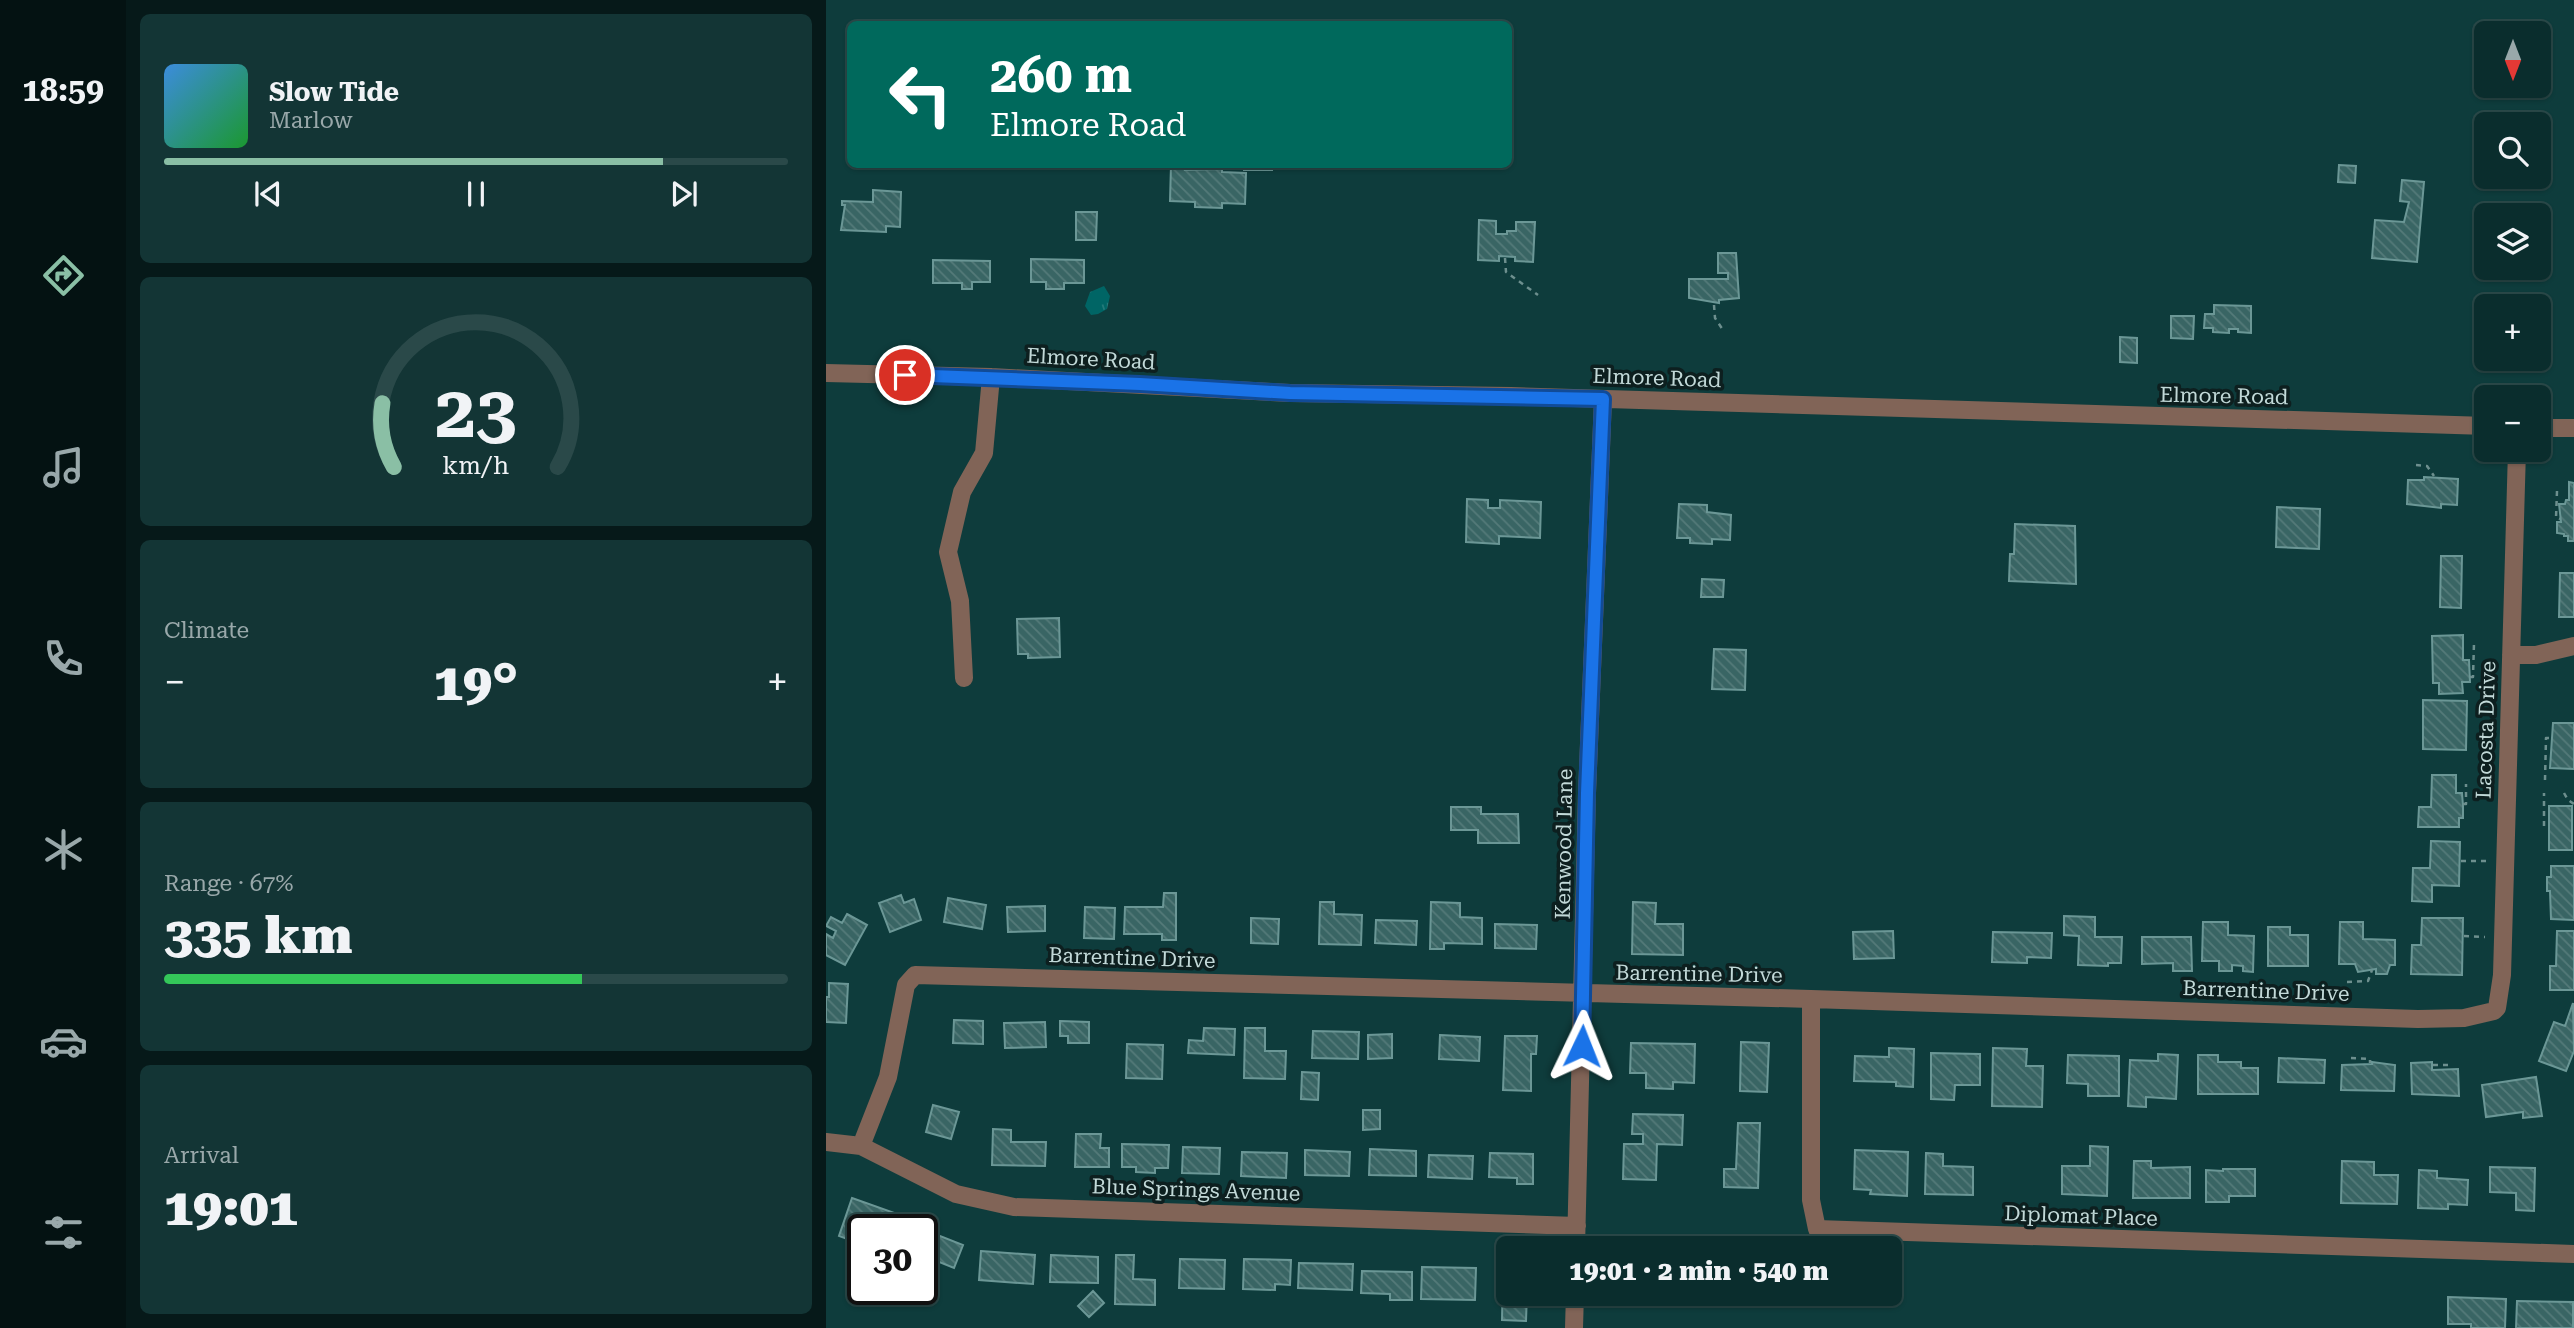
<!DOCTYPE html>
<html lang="en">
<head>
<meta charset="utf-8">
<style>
  body { margin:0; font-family:"Roboto Serif",serif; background:#133535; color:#f1f3f6; height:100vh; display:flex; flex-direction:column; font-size:26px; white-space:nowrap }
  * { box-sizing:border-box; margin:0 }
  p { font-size:23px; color:#99a8aa }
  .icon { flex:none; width:38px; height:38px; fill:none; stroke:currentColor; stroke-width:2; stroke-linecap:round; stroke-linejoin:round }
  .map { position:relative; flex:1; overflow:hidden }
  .side { display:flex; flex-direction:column; gap:14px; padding:14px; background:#061919; width:700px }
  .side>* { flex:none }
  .banner { position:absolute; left:21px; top:21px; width:665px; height:147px; border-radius:10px; box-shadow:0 2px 5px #0004,0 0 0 2px #2a4949; background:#00695c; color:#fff; overflow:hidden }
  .needle { width:46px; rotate:180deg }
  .buttons { position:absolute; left:1648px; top:21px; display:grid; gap:14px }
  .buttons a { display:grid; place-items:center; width:77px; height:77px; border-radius:10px; background:#0a2d2d; box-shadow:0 2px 5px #0004,0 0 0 2px #2a4949; font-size:35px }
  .speed { position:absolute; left:21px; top:1214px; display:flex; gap:14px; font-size:35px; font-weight:700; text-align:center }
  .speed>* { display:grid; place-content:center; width:91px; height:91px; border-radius:50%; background:#0a2d2d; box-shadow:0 2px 5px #0004,0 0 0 2px #2a4949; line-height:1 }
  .speed .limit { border:4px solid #111; border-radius:10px; background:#fff; color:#111 }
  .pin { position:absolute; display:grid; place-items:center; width:60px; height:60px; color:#fff; margin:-30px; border:4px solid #fff; border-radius:50%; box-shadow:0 2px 7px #0007 }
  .me { position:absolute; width:77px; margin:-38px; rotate:2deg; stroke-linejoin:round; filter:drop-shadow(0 0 5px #0008) }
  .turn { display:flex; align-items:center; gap:24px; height:147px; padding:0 28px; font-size:32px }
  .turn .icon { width:91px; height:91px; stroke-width:2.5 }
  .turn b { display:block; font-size:49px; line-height:60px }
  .big { font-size:52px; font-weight:800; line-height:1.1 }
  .side .widget { flex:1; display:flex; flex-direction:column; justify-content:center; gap:10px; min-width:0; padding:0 24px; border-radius:10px; background:#133535 }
  .side .dial { align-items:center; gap:0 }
  .dial svg { height:182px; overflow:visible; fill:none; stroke:#2a4949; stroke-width:7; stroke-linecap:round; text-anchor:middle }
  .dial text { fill:#f1f3f6; stroke:none }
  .song { display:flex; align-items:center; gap:21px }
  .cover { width:84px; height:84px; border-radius:10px; background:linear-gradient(135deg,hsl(210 70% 55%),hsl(130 70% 35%)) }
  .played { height:7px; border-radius:4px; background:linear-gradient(90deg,#8abfa5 80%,#2a4949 80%) }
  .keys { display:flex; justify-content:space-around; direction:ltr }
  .heat { display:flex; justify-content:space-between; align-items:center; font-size:38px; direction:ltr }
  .charge { height:10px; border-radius:5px; background:linear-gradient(90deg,#34c759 67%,#2a4949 0) }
  .trip { position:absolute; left:670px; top:1236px; width:406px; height:70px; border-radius:10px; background:#0a2d2d; box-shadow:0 2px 5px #0004,0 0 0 2px #2a4949; font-weight:800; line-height:70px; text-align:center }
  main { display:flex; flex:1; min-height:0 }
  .dock { display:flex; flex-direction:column; width:126px; justify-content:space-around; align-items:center; background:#041212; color:#99a8aa }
  .dock .icon { width:49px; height:49px }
  .dock .selected { color:#8abfa5 }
  .dock b { font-size:32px; color:#f1f3f6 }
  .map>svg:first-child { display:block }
</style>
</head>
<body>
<main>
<nav class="dock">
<b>18:59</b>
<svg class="icon selected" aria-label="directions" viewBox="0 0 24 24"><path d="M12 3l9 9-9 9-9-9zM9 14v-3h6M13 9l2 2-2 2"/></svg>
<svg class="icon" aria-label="music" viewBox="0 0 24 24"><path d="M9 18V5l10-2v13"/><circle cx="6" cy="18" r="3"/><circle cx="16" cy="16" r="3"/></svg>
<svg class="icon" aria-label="phone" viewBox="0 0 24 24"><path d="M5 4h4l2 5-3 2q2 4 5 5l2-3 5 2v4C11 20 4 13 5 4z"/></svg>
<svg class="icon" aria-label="climate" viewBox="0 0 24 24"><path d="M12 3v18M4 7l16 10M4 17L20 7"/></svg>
<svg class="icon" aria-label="car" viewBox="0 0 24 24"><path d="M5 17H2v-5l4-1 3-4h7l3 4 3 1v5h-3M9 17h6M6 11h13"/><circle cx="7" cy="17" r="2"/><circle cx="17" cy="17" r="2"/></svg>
<svg class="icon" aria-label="filters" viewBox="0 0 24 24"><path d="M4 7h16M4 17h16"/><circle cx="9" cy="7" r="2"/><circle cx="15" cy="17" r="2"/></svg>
</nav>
<section class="side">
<div class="widget">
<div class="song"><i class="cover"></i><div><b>Slow Tide</b><p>Marlow</p></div></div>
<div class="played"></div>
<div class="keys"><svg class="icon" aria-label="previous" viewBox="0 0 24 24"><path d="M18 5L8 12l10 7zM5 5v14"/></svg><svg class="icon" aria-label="pause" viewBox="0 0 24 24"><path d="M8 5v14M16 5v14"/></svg><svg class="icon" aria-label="next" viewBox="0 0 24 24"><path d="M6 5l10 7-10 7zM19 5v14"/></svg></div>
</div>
<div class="widget dial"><svg viewBox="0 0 100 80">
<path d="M14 69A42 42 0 1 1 86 69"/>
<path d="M14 69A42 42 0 0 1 9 41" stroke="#8abfa5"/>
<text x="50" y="56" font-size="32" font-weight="700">23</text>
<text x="50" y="72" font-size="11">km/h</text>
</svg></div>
<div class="widget"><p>Climate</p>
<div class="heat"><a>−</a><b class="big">19°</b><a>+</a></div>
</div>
<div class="widget"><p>Range · 67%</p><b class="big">335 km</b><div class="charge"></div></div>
<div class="widget"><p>Arrival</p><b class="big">19:01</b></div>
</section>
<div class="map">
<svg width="1748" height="1328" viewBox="0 0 1748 1328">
  <defs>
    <pattern id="grass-tufts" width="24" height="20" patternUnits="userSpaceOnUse" patternTransform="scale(1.75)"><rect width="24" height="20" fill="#006565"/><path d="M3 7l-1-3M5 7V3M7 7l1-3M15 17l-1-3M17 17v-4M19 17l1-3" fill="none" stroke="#247a7a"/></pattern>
    <pattern id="building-back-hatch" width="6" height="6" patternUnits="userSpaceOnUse" patternTransform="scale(1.75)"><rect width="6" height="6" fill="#396564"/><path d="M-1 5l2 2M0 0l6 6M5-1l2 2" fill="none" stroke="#547a79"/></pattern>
  </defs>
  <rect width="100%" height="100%" fill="#0e3c3c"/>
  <!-- grass -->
  <path fill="url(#grass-tufts)" d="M278 286 284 296 281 309 272 314 265 315 259 306 264 292Z"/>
  <!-- building -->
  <path fill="url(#building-back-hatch)" stroke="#6b9796" stroke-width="2" d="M418 164H446V170H418Z
    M345 165 360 166 359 170 396 169V172L420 173 419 204 396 203V208L369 207V202L344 201Z
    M1513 165 1530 166 1529 183 1512 182Z
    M1576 180 1598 182 1591 262 1546 258 1549 220 1578 222 1583 202 1574 201Z
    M47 190 75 192 74 227 60 226V232L15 230 19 205H16V201L47 202Z
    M250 212H271L270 240H250Z
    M653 220 670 221V234H681V231H690V222H709L707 262 689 261V257L673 256V261L652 260Z
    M892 253H910L913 298 893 300V303L863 298V279H902V273H892Z
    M205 259 258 260V283H238V289H220V282H205Z
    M107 260 164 261V282H146V289H136V283H107Z
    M1388 305 1425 306V333L1412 332V329H1403V333L1387 332V328H1378L1379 314H1388Z
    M1345 316H1368L1367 339 1345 338Z
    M1294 337 1311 338V363L1294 362Z
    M1598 477 1632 479 1631 505 1615 504V508L1581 504 1582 480H1598Z
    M1743 482 1748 483V541H1742V536H1738V534L1731 533V522H1735L1733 504H1739L1740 500H1743Z
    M641 499 662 500V508H674V500L715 502 714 538 673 536V544L640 542Z
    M853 504 881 505V512L905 515 904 540 886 539V544L864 543V538H851Z
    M1451 507 1494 509 1493 549 1450 547Z
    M1189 524 1249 526 1250 584 1183 581 1184 554H1188Z
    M1615 556H1636L1635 608 1614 607Z
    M1734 573H1748V617H1733Z
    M876 579 898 580 897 597H875Z
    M233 618 234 657 202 658V654H192L191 619Z
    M1637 635V660H1643L1644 682H1636L1637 693 1613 694V683H1607L1606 636Z
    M888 649 920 650 919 690 886 689Z
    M1597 700 1641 701 1640 750 1597 749Z
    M1727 723H1748V769L1724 768Z
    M1606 775H1630V793H1636L1637 806V818H1633V827H1592L1593 807H1605Z
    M1723 806H1746V850H1723Z
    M625 807H655V814H692L693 843H652V830H625Z
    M1605 841 1634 842 1633 886 1606 885V902L1586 901 1587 868H1604Z
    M1725 866H1748V920L1725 919 1724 891H1721V877H1725Z
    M338 893H350V940H336V934H298L299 907H337Z
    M75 895 78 903 88 899 95 920 64 932 53 903Z
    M122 898 160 905 156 929 118 922Z
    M494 902H508V914L536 915 535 945 493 944Z
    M605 902 634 903V917L656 918V944L618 943V949H604Z
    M807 902 830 903 829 924H857V955L806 954Z
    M219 906V931L182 932 181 907Z
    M259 907 289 908 288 939 258 938Z
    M21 914 41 925 19 965 0 955V934L7 938 10 931 0 926 5 917 16 923Z
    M1238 916 1269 917V937H1296L1295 963H1282V966L1252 965 1253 936 1238 935Z
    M425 918 453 919 452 944 425 943Z
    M1596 918H1637L1636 975 1585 974 1586 945H1595Z
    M550 920 591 921 590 945 549 943Z
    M1377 922H1402V935L1428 936 1427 972 1417 971V966L1406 965V971H1393V961H1376Z
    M1514 922H1537V939L1569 940V965H1564L1561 974H1550V969L1532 972 1529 964H1513Z
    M669 924 711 925 710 949 669 948Z
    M1442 927H1464V935H1482V966H1442Z
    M1067 931 1068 958 1028 959 1027 932Z
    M1731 931H1748V990H1724V966H1730Z
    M1167 932 1226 933 1225 958 1201 957V963L1166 962Z
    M1316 937H1365L1366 971H1347V963L1316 964Z
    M3 983 22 984 20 1023 0 1022V997H3Z
    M1747 1003 1748 1051 1740 1071 1713 1061 1728 1022 1739 1026Z
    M128 1020 157 1021V1044L127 1043Z
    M234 1021 263 1022V1043H242V1036H234Z
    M219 1022 220 1047 179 1048 178 1023Z
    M378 1028 409 1029 408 1055 362 1053 363 1040 377 1041Z
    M419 1028H439V1051H460L459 1079 418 1078Z
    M487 1031 533 1032 532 1059 486 1058Z
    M566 1034V1058L542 1059V1035Z
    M614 1035 654 1037 653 1061 613 1059Z
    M679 1036H711L710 1054H705V1091L677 1090Z
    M915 1042 943 1043 941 1092 914 1091Z
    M805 1043 869 1044 868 1083 847 1082V1089L820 1088V1073H804Z
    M301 1044 337 1045 336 1079 300 1078Z
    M1063 1048 1088 1049 1087 1087 1070 1086V1082L1028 1081 1029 1056 1063 1057Z
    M1167 1048 1201 1049 1200 1066H1217L1216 1107 1166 1106Z
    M1105 1053 1154 1054V1085H1129L1128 1100 1105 1099Z
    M1332 1054 1352 1055 1350 1099 1320 1097V1107L1302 1106 1304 1060 1332 1061Z
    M1242 1055 1293 1056V1096H1262V1084L1241 1083Z
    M1372 1055H1392V1062H1415V1068H1432V1094H1372Z
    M1453 1058 1499 1060 1498 1083 1452 1082Z
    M1546 1062 1569 1065 1568 1091 1515 1090 1516 1065 1546 1064Z
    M1606 1062V1070L1632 1069 1633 1096 1586 1094 1585 1063Z
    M476 1072 493 1073 492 1100 475 1099Z
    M1710 1077 1716 1116 1697 1118V1112L1660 1117 1656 1085Z
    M107 1105 133 1112 125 1139 100 1132Z
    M537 1110H554V1129L537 1130Z
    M807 1114 857 1115 856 1145 831 1144 830 1180 797 1179 798 1144H817V1134H806Z
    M912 1123H934L932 1188 898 1187V1169H910Z
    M167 1129 185 1130V1142H220L219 1166 166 1165Z
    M250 1134H275L274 1148H283V1167H249Z
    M296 1144 343 1145 342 1168H329V1173L310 1172V1167H296Z
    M1264 1146 1282 1147 1281 1196 1236 1194V1166H1264Z
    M357 1147 394 1148 393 1174 356 1173Z
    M544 1149 590 1151V1176L543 1175Z
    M479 1150 524 1152 523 1176 479 1175Z
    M1029 1150 1082 1152 1081 1196 1044 1194 1045 1190 1028 1189Z
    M416 1152 461 1153 460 1178 415 1176Z
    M664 1153 707 1154V1184H691V1178L663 1177Z
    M1100 1153 1117 1154V1166L1147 1167V1195L1099 1194Z
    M603 1155 647 1156 646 1179 602 1177Z
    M1308 1161H1325V1168L1364 1167V1198H1307Z
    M1516 1161 1548 1162V1175H1572L1571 1204 1515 1203Z
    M1664 1167 1709 1168 1708 1211 1690 1210V1193L1664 1192Z
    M1397 1169H1429V1196H1403V1202H1380V1170L1397 1171Z
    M1593 1170 1611 1171V1178L1642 1180 1641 1205 1622 1204V1209L1592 1208Z
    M26 1198 77 1216 72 1230H37V1239L34 1237 32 1243 13 1236Z
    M86 1225 137 1245 128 1268 96 1255V1230H84Z
    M155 1251 209 1255 207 1284 153 1280Z
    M225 1255 272 1257V1283L224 1282Z
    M290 1255H308L307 1279 329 1280V1305L289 1304Z
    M354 1259 399 1260 398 1289 353 1288Z
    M418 1259 465 1260 464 1285 449 1284V1290L417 1289Z
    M473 1263 527 1264 526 1290 472 1288Z
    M596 1267 650 1268 649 1300 595 1299Z
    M677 1267H682V1293H701L700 1321 676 1320Z
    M536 1271 586 1272V1300H564V1294L535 1293Z
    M267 1291 278 1303 263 1317 252 1306Z
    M1622 1297 1680 1299 1679 1328H1645V1324H1622Z
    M1691 1301 1747 1302V1328H1690Z"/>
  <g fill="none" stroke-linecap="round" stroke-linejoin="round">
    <!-- path -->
    <path stroke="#6d8f8e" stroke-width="2.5" stroke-dasharray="5 5" stroke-linecap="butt" d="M679 258 680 272 712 295
      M888 305 889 318 897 330
      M1590 465 1601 466 1608 476
      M1731 491 1730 518 1734 519
      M1644 677H1647L1648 643
      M1719 780 1720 738H1725
      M1738 793 1742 800 1748 804
      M1637 804H1640V784
      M1718 826V793
      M1635 861H1664
      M1638 936 1659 937
      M1521 982 1542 981 1546 970
      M1525 1058 1544 1059V1063
      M1607 1065H1625"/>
    <!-- minor -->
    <path stroke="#816457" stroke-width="18" d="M0 373 165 377 464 393 685 396 1661 426
      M1713 428H1748
      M1685 655H1710L1748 646
      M138 678 134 601 122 552 136 492 158 453 165 377
      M985 999V1200L991 1229 1748 1254
      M0 1142 35 1146 130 1194 188 1207 751 1226
      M35 1146 62 1077 80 985 89 975 985 999 1592 1019 1638 1018 1668 1011 1671 1008 1676 975 1691 450
      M750 1248 761 793 777 399
      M748 1328 749 1293"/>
  </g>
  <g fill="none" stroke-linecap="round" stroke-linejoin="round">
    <defs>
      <path id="route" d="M79 375 314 384 464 393 777 399 761 793 756 1046"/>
    </defs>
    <!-- route casing -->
    <use href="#route" stroke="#114b97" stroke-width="18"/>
    <!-- route -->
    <use href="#route" stroke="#1a73e8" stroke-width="12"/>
  </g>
  <g text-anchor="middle" stroke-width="7" stroke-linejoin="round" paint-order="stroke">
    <!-- street labels -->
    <g font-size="21" fill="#c2d9d8" stroke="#0d1f1f">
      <text transform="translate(265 359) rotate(3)" y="7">Elmore Road</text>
      <text transform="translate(831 378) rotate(2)" y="7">Elmore Road</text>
      <text transform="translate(1398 396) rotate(1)" y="7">Elmore Road</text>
      <text transform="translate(1660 730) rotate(-88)" y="7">Lacosta Drive</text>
      <text transform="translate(738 844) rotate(-89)" y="7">Kenwood Lane</text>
      <text transform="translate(306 958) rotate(2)" y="7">Barrentine Drive</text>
      <text transform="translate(873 974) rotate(1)" y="7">Barrentine Drive</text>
      <text transform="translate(1440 991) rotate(2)" y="7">Barrentine Drive</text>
      <text transform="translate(370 1190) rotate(2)" y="7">Blue Springs Avenue</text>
      <text transform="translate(1255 1216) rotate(2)" y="7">Diplomat Place</text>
    </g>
  </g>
</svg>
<div class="buttons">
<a><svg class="needle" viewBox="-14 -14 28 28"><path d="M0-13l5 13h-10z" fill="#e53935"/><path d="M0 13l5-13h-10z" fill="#99a8aa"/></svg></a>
<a><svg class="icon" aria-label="search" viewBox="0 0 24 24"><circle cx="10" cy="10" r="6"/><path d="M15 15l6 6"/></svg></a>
<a><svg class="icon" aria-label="layers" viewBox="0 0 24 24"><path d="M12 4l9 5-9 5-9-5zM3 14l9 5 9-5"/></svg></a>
<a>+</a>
<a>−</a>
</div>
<div class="speed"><div class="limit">30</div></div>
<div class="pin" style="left:79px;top:375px;background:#d93025"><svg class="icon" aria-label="arrive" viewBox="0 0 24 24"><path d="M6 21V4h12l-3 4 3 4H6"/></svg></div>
<svg class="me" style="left:756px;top:1046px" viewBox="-20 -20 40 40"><path d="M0-17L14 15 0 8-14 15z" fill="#1a73e8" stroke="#fff" stroke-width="4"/></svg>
<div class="trip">19:01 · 2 min · 540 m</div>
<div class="banner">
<div class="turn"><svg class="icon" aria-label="left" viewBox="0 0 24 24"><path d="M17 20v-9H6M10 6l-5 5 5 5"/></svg><div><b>260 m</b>Elmore Road</div></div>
</div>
</div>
</main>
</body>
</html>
